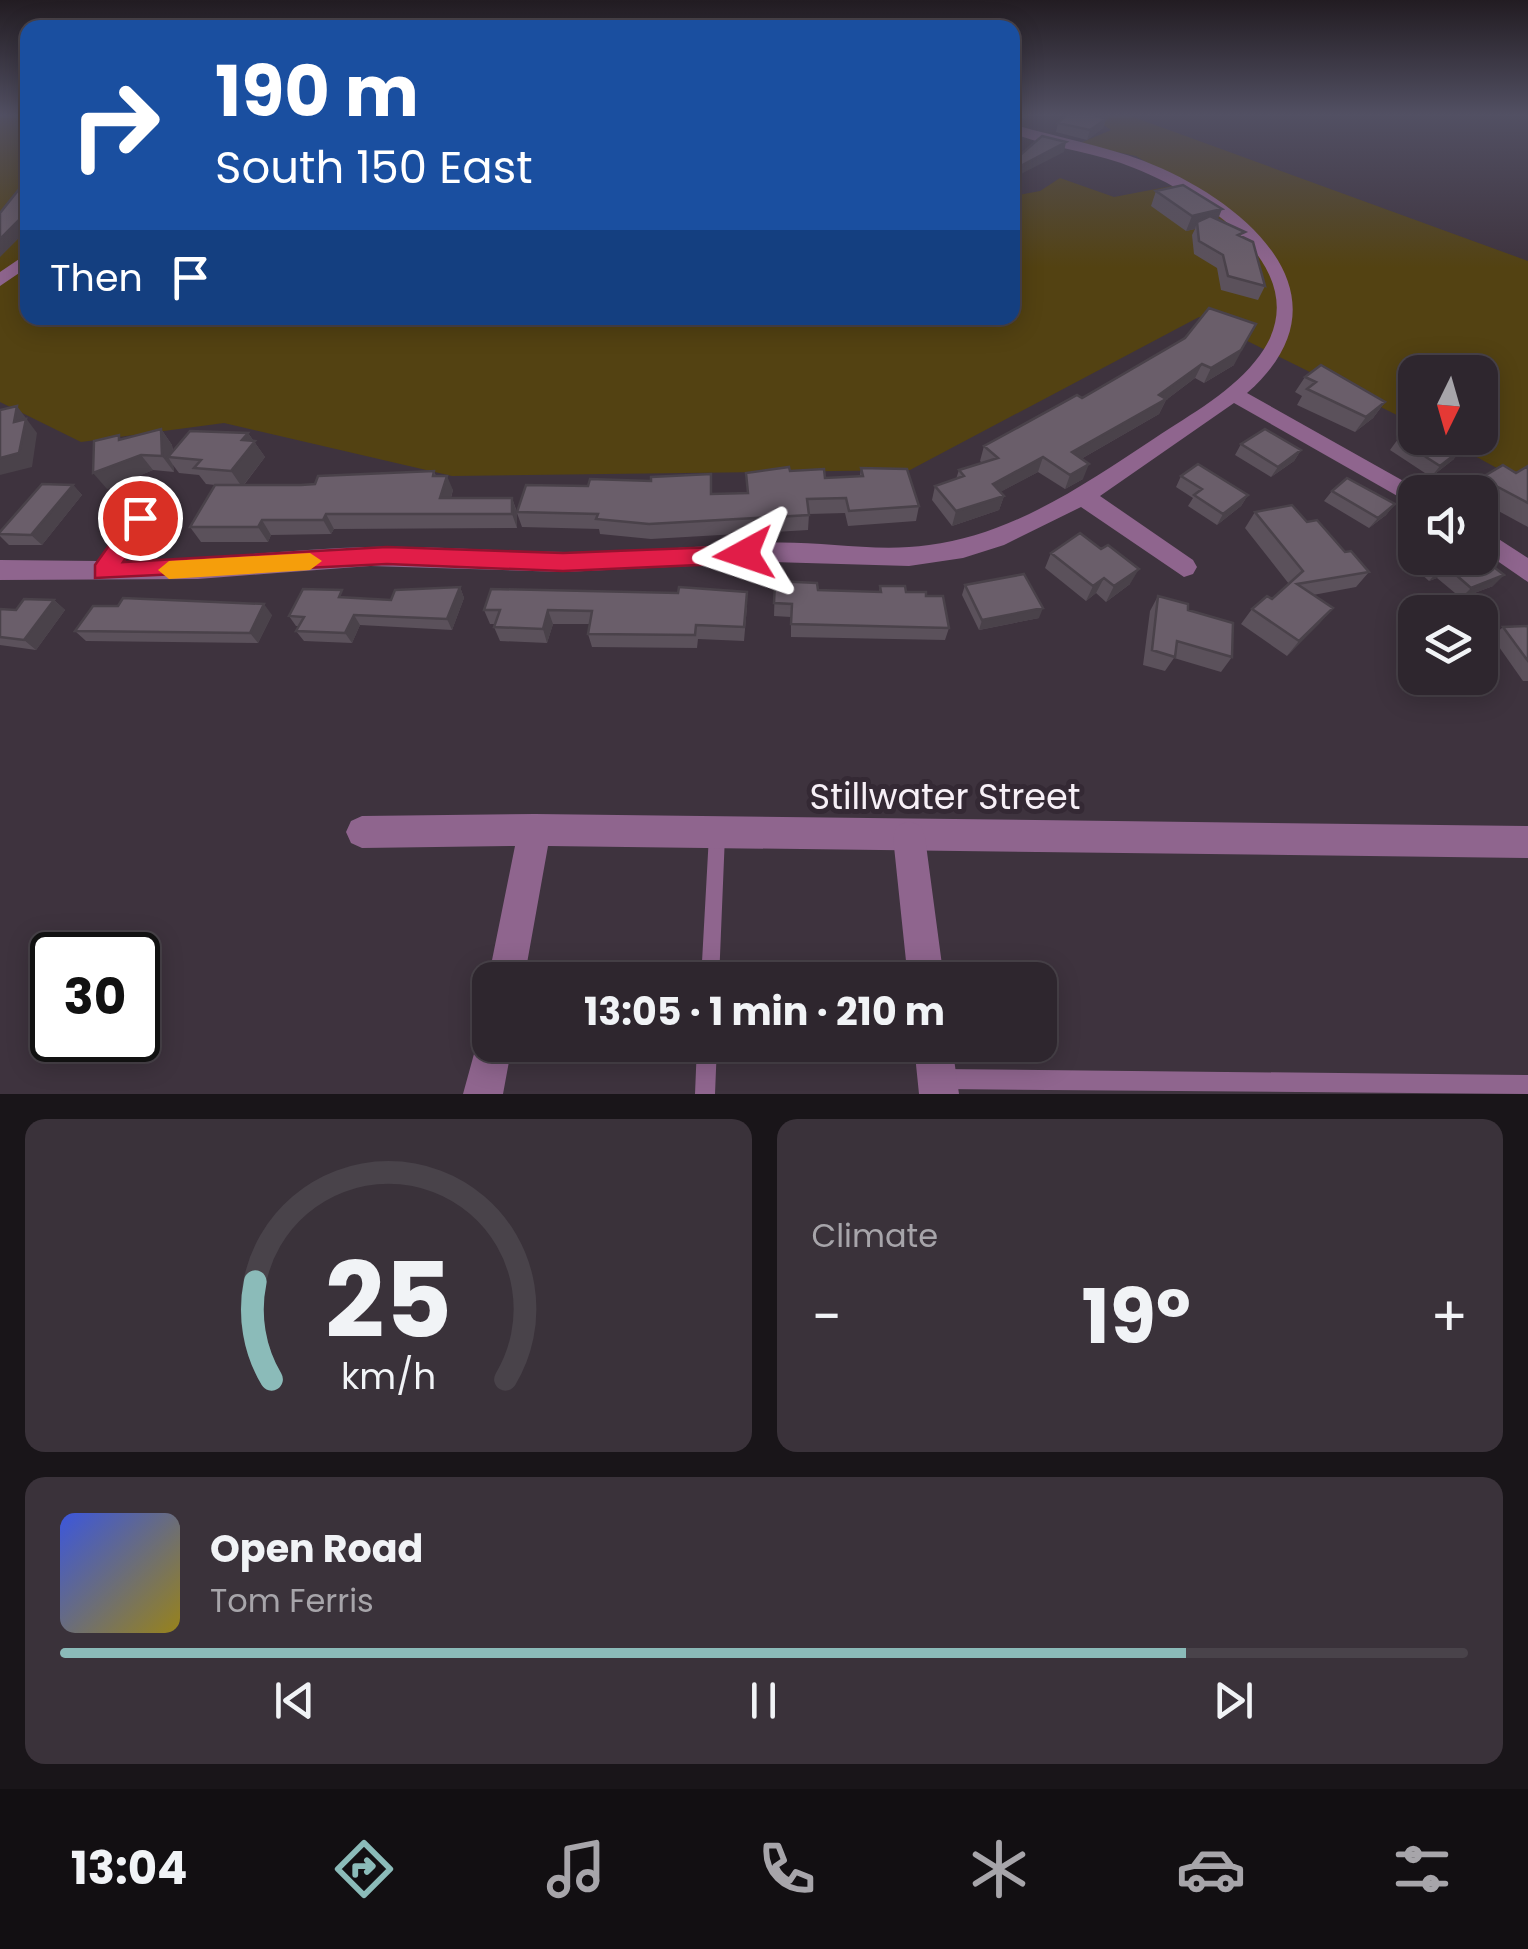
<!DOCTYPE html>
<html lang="en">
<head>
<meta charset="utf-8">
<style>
  body { margin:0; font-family:Poppins,sans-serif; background:#3a323a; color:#f1f3f6; height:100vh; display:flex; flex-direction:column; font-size:38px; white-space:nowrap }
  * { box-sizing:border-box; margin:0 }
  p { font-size:32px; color:#a7a5aa }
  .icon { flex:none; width:55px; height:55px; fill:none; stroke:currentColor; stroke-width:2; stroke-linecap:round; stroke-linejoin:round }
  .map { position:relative; height:1094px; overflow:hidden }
  .side { display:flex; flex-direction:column; gap:25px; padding:25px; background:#191519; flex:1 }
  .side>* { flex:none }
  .banner { position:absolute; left:20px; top:20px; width:1000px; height:305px; border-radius:20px; box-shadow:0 5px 25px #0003,0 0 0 2px #49434a; background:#1a4fa0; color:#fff; overflow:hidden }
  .needle { width:65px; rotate:185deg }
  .buttons { position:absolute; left:1398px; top:355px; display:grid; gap:20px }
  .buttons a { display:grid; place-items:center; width:100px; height:100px; border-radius:20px; background:#2e262e; box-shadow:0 5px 25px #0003,0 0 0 2px #49434a; font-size:50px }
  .speed { position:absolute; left:30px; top:932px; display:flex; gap:20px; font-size:50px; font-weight:700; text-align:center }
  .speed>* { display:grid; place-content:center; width:130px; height:130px; border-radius:50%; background:#2e262e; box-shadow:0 5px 25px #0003,0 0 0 2px #49434a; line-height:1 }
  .speed .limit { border:5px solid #111; border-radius:15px; background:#fff; color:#111 }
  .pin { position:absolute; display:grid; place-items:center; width:85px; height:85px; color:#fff; margin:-42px; border:5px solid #fff; border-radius:50%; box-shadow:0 2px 10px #0007 }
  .me { position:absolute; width:110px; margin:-55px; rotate:265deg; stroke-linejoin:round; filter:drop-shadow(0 0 8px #0008) }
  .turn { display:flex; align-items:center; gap:35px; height:210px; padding:0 30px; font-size:45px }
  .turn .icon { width:130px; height:130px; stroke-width:2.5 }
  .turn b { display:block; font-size:70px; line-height:85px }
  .then { display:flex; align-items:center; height:95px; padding:0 30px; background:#0003; gap:20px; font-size:38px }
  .big { font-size:75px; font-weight:700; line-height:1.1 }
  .side .widget { flex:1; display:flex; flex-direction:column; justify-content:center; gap:15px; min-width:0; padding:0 35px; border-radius:20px; background:#3a323a }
  .side .dial { align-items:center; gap:0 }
  .dial svg { height:260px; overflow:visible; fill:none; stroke:#49434a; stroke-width:7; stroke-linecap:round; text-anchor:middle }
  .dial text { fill:#f1f3f6; stroke:none }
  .song { display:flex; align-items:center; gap:30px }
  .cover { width:120px; height:120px; border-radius:15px; background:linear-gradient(135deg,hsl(230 70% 55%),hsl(50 70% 35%)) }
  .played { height:10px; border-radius:5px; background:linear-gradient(90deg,#8bbbb9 80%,#49434a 80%) }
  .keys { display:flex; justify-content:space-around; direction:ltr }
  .heat { display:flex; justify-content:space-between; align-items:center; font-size:55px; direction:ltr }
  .side .tiles { flex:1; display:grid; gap:25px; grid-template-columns:1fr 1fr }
  .widget:last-child { grid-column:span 2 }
  .trip { position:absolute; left:472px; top:962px; width:585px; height:100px; border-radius:20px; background:#2e262e; box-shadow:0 5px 25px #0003,0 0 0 2px #49434a; font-weight:700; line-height:100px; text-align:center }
  .menu { display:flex; height:160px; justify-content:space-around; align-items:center; background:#120f12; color:#a7a5aa }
  .menu .icon { width:70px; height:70px }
  .menu .current { color:#8bbbb9 }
  .menu b { font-size:45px; color:#f1f3f6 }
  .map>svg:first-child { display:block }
</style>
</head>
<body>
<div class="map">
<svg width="1528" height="1094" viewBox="0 0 1528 1094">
  <rect width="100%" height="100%" fill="#3e333e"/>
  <!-- green -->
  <path fill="#534212" d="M0 114H27L28 318H1012L1013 196 1040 191 1060 178 1114 197 1182 184 1136 156 1078 144 1111 130 1087 114H1125L1528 261V485L1442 438H1480V372H1415V424L1199 317 910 470 452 476 224 423 81 442 0 402Z"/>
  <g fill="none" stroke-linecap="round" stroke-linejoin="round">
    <!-- service -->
    <path fill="#8f658e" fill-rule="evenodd" d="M717 827 723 829 725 835 719 980H701L709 835 711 829Z
      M697 1045H717L715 1094H695Z
      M941 1069 1528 1075V1094L941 1089 934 1086 931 1079 934 1072Z"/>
    <!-- minor -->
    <path fill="#8f658e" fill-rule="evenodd" d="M1012 124C1056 137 1102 145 1144 161 1242 199 1359 295 1247 393L1423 492H1415V506L1234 403 1100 496 1193 560 1197 567 1193 574 1184 577 1081 507 1004 545 963 558 909 566 772 562 564 572 370 566 198 579 0 580V560L98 561 131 512 140 509 152 518 125 561C207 560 287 549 369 547 435 545 500 552 566 552 632 552 698 546 763 543 818 540 874 553 929 545 1014 534 1085 484 1155 438 1191 414 1234 391 1260 355 1321 271 1201 194 1134 168 1098 153 1058 149 1020 136L1012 133Z
      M28 253V267L0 286V272Z
      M1480 527 1528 558V582L1480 549Z
      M535 814 1528 826V858L548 846 524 980H490V985L488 980 515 846 362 848 351 843 346 832 351 821 362 816Z
      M490 1027V1045H512L503 1094H463L480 1032Z"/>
    <!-- tertiary -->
    <path fill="#8f658e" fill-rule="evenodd" d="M909 821 921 826 925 837 944 980H908L893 837 897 826Z
      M914 1045H952L959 1094H919Z"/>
  </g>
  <!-- wall -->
  <path fill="#5b515b" d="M1106 119 1103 128 1087 140 1056 132 1058 123Z
    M1156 191 1218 219 1243 237 1265 286 1258 300 1221 290 1217 268 1194 254 1192 235 1195 229 1186 231 1151 206Z
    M1185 338 1234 365 1204 383 1195 378 1166 400 1159 414 1081 459 1083 479 1065 489 1038 472 1000 492 1004 496 999 510 952 526 932 500 935 486 956 479 959 470 982 463 980 461 984 446 1082 398Z
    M1305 377 1385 402 1373 418 1355 432 1297 405 1302 396 1295 392Z
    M161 429 172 445 173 451 248 433 265 457 244 485H301L434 471 436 476 453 490 451 498H512L517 512 712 494 747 493 790 471 825 478 860 476 861 468 919 506 916 521 848 526 845 513 809 514 808 530 651 539 600 534 599 529 522 527 517 513V528L334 529 331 534 271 535 268 542H201L190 527 215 485 206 484 199 475 179 473 173 465 174 472 153 470 107 489 122 439Z
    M1398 439 1454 459 1431 477 1390 450Z
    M1241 444 1301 450 1294 461 1271 477 1235 455Z
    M1528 466V527L1480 501V492H1468L1481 478 1516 473Z
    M1181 476 1248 495 1241 506 1217 525 1188 506 1193 498 1176 487Z
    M73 485 82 495 42 545H9L0 536V532Z
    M1332 491 1395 504 1386 515 1369 528 1324 501Z
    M1255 512 1307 522 1369 572 1356 587 1313 595 1333 608 1287 656 1241 624 1252 609 1272 599 1289 584 1245 528Z
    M1051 553 1130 584 1106 602 1096 593 1086 601 1045 568Z
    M1418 558H1480L1493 586 1461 598 1437 578 1429 581 1411 565Z
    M775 581 818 590 879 592 880 586 926 596 949 628 945 640 791 637V617L774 616Z
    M965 585 1039 618 979 630 962 595Z
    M460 587 464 598 452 630 360 625 352 643 304 641 296 631 299 626H296L289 616 347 598 391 600Z
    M1158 596 1232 657 1221 672 1174 658 1165 671 1143 665 1150 611Z
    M54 600 65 610 36 650 0 645V609L16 610Z
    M747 606 744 641 698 639 697 648 592 647 588 634 590 624H553L547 643 500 641 494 627 495 624H490L484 610Z
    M272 615 258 643 86 641 75 631Z
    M1528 626V681H1523L1492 637 1503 627Z"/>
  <!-- shaded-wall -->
  <path fill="#4a424a" d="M1012 114H1037L1012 122Z
    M1106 119 1103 128 1087 140 1090 130Z
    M1066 142 1064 152 1013 178 1015 169Z
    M1222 209 1216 224 1197 222 1195 229 1186 231 1192 216Z
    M28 211V229L0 257V239Z
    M1256 324 1234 365 1204 383 1211 368Z
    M1202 364 1195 378 1166 400 1159 414 1067 467 1072 452 1159 395Z
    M1385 402 1373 418 1355 432 1366 417Z
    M17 406 37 433 32 467 0 475V458L14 422Z
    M161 429 172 445 173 457H168L173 465 174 472 162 456Z
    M248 433 265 457 242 487 231 471 242 440Z
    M1463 448 1454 459 1431 477 1440 466Z
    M1301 450 1294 461 1271 477 1278 467Z
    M141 455 153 470 107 489 93 473Z
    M1043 457 1038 472 989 498 993 484Z
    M1089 464 1083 479 1065 489 1070 475Z
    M447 476 453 490 446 513 440 498Z
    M73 485 82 495 42 545 31 535Z
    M1248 495 1241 506 1217 525 1223 514Z
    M1004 496 999 510 952 526 956 511Z
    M512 498 517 513V528L512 514Z
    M1395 504 1386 515 1369 528 1378 518Z
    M326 514 334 529 331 534 323 520Z
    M262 520 271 535 268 542 258 527Z
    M1447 567 1437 578 1429 581 1439 570Z
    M1139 569 1130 584 1106 602 1114 586Z
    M1504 575 1493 586 1461 598 1471 588Z
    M1104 578 1096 593 1086 601 1093 586Z
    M460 587 464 598 452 630 447 619Z
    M54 600 65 610 36 650 24 640Z
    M264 604 272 615 258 643 250 633Z
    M1043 608 1039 618 979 630 982 620Z
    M1333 608 1320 623 1287 656 1299 641Z
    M548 610 553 624 547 643 543 629Z
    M354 615 360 625 352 643 345 633Z"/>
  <!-- building -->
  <path fill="#6a5e6a" stroke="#4a424a" stroke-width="2.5" d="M1068 114H1092L1106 119 1090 130 1058 123Z
    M1042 136 1066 142 1015 169 1012 162Z
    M28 178V211L0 239V213Z
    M1183 185 1222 209 1192 216 1156 191Z
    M1210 216 1245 232 1238 235 1253 242 1265 286 1228 276 1223 255 1199 241 1197 222Z
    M1209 308 1256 324 1241 350 1211 368 1202 364 1159 395 1166 399 1072 452 1089 464 1070 475 1043 457 993 484 1004 496 956 511 935 486 964 476 959 470 998 458 984 446 1077 395 1082 398 1185 338Z
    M1321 365 1385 402 1366 417 1307 389 1316 382 1305 377Z
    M17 406 14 422 26 419 19 453 0 458V410Z
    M1415 427V438H1446L1463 448 1440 466 1398 439Z
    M161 429 162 456 141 455 93 473 94 441 119 435V440Z
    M1265 429 1301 450 1278 467 1241 444Z
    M190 431 248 433 242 440 255 441 231 471 194 468 201 460 168 457Z
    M1198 464 1248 495 1223 514 1194 495 1202 489 1181 476Z
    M1503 465 1516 473 1528 466V503L1481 478Z
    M789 467 790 471 824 469 825 478 863 476 861 468 907 469 919 506 849 511 846 498 807 499 809 515 649 524 596 519 598 514 517 512 526 485 588 486 590 479 651 481V477L711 474V494L748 493 746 473Z
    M434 471 433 476H447L440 498H512V514H326L323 520H262L258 527H190L215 485H301L315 484 318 476Z
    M1347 478 1395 504 1378 518 1332 491Z
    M42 484 73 485 31 535 0 534V532Z
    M1292 505 1307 522 1317 520 1345 552 1351 551 1369 572 1297 584 1333 608 1299 641 1252 609 1267 596 1272 599 1303 571 1255 512Z
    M1080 533 1101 549 1108 545 1139 569 1114 586 1104 578 1093 586 1051 553Z
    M1480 556 1504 575 1471 588 1447 567 1439 570 1424 558H1480Z
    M1024 574 1043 608 982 620 965 585Z
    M775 581 817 583 818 590 881 592 880 586H905L906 592H926V596H943L949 628 791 624 792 604 774 603Z
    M460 587 447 619 354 615 345 633 296 631 304 617 289 616 303 589 342 590 339 597 391 600 395 590Z
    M679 587 747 592 744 627 696 625 695 635 588 634 592 611 548 610 543 629 494 627 500 610H484L491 589 678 593Z
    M1158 596 1188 604V610L1233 623 1232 657 1177 641 1175 657 1152 650Z
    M123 598 264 604 250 633 75 631 93 606H118Z
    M24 599 54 600 24 640 0 637V609L16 610Z
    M1528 626V661L1503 627Z"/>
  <!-- sky -->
  <linearGradient id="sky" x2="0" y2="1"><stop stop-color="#221c22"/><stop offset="0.43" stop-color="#525063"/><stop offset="1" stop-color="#525063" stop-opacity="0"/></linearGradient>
  <rect width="1528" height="267" fill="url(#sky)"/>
  <!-- route -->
  <path fill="#e11d48" stroke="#92132f" stroke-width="2.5" d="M140 509 152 518 123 562 387 547 563 553 744 546 755 554 744 563 563 571 387 564 95 578V565L133 512Z"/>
  <!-- slow -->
  <path fill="#f59e0b" d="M310 553 322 561 310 570 169 579 158 570 169 561Z"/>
  <g text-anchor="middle" stroke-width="10" stroke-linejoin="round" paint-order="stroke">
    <!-- near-street labels -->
    <g font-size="35" fill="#f7f0f7" stroke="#342934">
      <text x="945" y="809">Stillwater Street</text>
    </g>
  </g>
</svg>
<div class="buttons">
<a><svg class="needle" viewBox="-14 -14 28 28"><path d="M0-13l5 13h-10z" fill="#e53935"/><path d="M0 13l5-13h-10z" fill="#a7a5aa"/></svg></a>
<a><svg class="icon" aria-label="sound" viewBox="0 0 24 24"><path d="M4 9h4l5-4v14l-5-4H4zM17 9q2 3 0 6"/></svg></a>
<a><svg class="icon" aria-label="layers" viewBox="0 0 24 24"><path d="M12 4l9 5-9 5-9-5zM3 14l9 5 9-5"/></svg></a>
</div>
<div class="speed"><div class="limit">30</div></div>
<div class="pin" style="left:140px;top:518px;background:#d93025"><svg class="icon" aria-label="arrive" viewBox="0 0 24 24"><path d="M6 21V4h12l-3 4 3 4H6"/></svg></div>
<svg class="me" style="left:744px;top:554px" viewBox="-20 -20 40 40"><path d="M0-17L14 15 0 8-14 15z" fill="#e11d48" stroke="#fff" stroke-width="4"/></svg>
<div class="trip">13:05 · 1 min · 210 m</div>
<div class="banner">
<div class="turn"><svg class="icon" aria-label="right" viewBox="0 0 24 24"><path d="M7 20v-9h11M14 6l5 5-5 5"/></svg><div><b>190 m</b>South 150 East</div></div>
<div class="then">Then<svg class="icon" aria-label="arrive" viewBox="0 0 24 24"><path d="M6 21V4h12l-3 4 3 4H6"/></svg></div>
</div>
</div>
<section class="side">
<div class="tiles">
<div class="widget dial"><svg viewBox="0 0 100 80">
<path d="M14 69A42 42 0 1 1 86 69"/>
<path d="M14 69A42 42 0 0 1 9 39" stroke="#8bbbb9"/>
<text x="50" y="56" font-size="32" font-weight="700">25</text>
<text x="50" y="72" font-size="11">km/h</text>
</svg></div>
<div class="widget"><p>Climate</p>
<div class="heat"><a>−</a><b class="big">19°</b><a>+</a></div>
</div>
<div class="widget">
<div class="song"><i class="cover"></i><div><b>Open Road</b><p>Tom Ferris</p></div></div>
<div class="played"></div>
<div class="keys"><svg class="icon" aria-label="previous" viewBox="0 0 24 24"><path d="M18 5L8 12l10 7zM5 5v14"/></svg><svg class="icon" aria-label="pause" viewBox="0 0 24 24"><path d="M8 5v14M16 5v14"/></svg><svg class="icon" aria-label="next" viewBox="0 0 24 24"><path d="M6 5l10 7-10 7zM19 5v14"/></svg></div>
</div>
</div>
</section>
<nav class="menu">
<b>13:04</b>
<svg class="icon current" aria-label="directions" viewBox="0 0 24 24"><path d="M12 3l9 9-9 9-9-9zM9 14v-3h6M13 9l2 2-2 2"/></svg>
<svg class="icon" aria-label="music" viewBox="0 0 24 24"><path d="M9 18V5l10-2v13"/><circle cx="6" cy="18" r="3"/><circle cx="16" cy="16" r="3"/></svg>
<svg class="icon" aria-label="phone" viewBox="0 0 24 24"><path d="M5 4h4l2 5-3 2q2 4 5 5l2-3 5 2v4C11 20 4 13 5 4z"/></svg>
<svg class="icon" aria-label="climate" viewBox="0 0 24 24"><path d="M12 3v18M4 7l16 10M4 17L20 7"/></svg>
<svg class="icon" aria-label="car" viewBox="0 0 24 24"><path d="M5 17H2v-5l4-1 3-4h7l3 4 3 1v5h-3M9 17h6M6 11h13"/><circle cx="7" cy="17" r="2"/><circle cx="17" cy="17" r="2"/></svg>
<svg class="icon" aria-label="filters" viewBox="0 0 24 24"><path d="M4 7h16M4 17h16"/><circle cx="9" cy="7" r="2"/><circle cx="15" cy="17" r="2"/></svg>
</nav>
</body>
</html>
